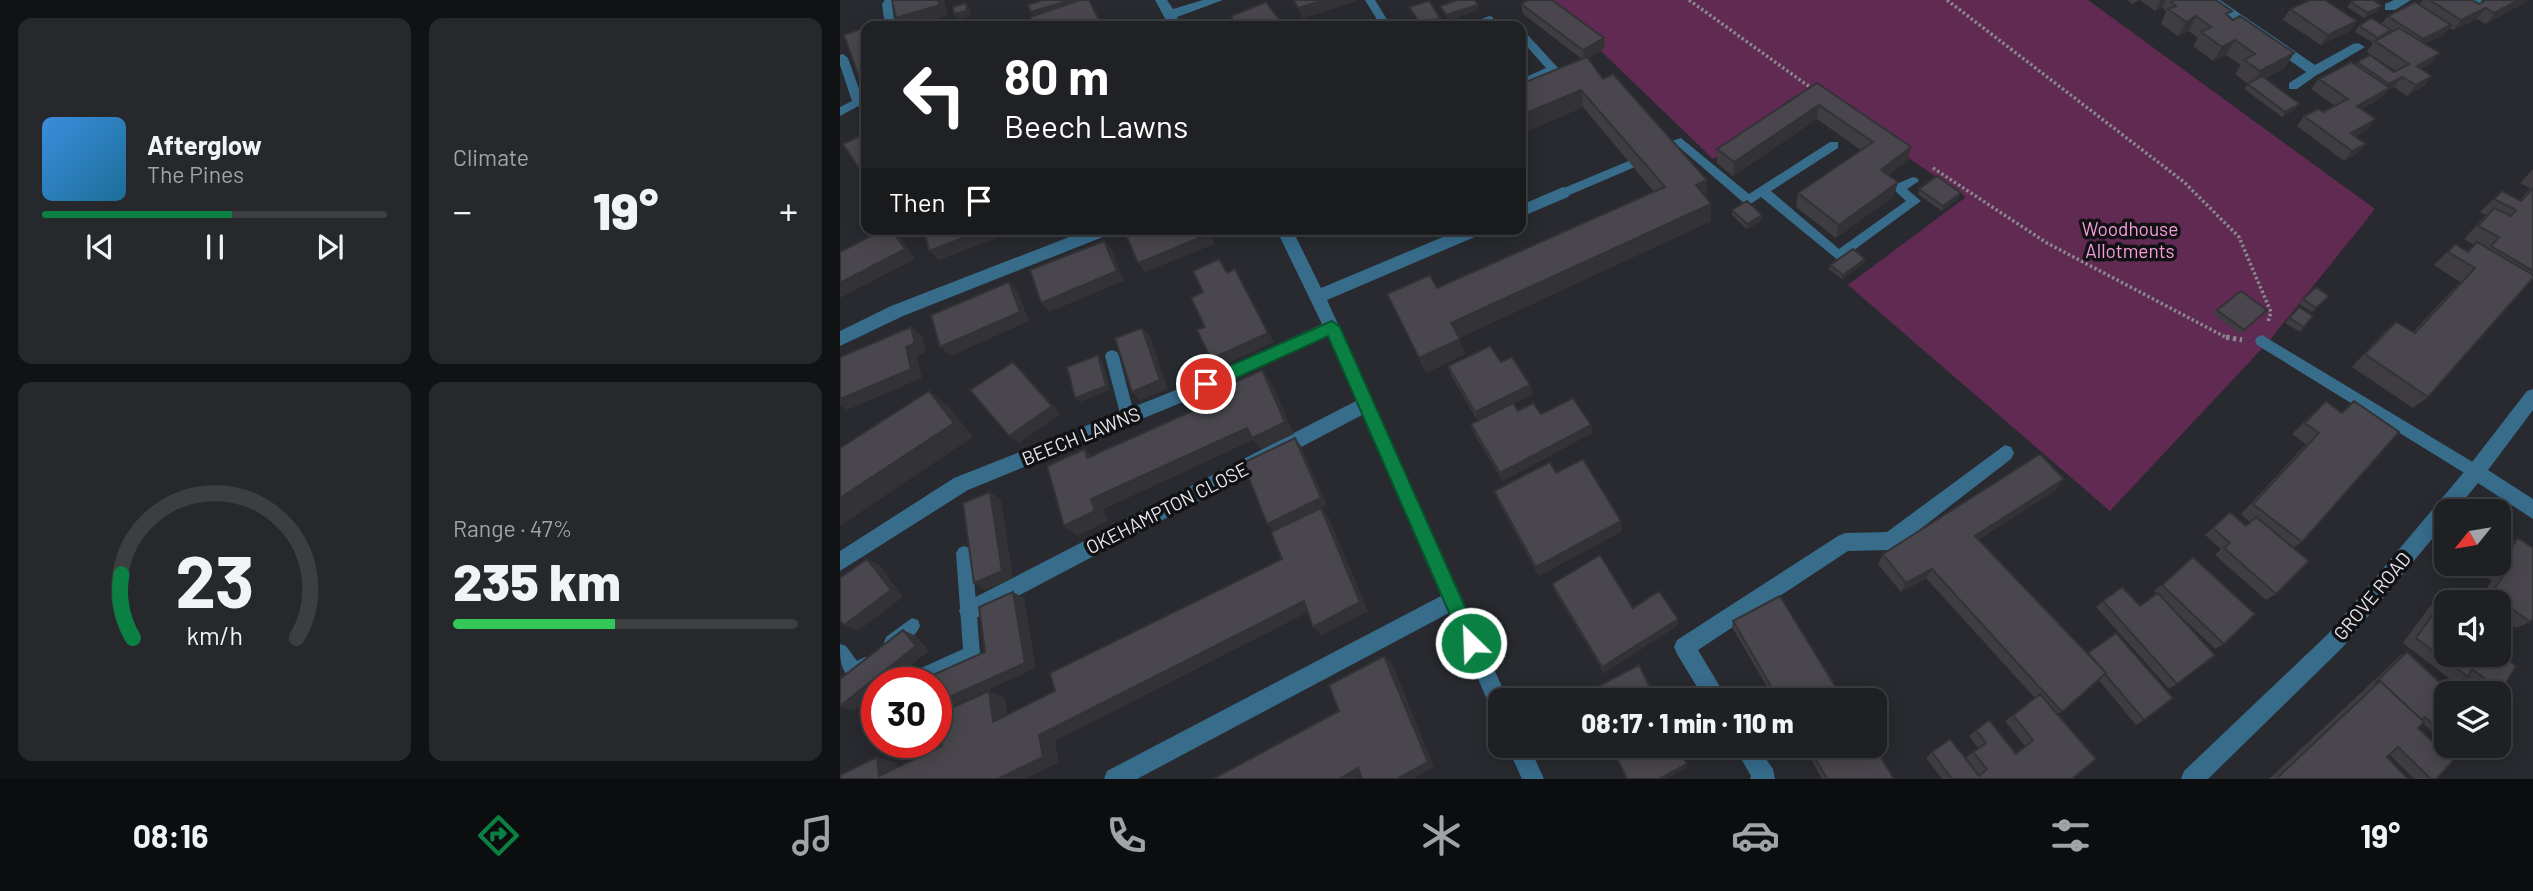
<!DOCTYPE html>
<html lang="en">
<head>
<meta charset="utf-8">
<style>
  body { margin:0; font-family:Barlow,sans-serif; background:#26282b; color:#f1f3f6; height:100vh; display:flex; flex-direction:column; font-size:26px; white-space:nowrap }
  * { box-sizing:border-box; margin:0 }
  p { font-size:23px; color:#a1a3a6 }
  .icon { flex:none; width:38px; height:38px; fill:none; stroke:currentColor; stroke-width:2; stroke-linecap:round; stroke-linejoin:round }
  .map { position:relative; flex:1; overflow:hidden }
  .side { display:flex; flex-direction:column; gap:18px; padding:18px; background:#101213; width:840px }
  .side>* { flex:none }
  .top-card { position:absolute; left:21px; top:21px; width:665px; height:214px; border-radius:14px; box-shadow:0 4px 18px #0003,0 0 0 2px #3c3e41; background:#202124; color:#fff; overflow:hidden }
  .needle { width:46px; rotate:240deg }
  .tools { position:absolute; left:1594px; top:499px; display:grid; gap:14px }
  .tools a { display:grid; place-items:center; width:77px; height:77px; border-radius:14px; background:#1e2023; box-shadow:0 4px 18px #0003,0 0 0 2px #3c3e41; font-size:35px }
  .speed { position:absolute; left:21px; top:667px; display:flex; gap:14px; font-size:35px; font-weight:700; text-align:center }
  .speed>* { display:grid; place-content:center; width:91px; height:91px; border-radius:50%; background:#1e2023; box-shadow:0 4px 18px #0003,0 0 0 2px #3c3e41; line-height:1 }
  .speed .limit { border:10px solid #d22; background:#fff; color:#111 }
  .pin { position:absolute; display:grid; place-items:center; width:60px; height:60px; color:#fff; margin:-30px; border:4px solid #fff; border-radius:50%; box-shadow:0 2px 7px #0007 }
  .me { position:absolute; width:77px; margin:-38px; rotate:336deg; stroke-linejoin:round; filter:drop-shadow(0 0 5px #0008) }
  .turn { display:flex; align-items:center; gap:24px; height:147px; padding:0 28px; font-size:32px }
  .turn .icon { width:91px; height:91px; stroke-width:2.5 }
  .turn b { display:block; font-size:49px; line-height:60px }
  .then { display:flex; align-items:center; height:66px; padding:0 28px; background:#0003; gap:14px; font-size:26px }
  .big { font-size:52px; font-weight:800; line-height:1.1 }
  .side .widget { flex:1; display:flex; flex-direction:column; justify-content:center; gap:10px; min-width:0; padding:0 24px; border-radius:14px; background:#26282b }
  .side .dial { align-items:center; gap:0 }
  .dial svg { height:182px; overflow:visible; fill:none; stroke:#3c3e41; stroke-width:7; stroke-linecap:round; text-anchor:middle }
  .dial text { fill:#f1f3f6; stroke:none }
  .song { display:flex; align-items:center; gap:21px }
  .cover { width:84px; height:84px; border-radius:10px; background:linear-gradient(135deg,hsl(210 70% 55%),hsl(200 70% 35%)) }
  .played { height:7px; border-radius:4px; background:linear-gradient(90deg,#0b8043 55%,#3c3e41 55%) }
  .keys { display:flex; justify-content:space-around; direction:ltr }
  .heat { display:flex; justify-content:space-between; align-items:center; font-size:38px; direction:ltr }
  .charge { height:10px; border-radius:5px; background:linear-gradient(90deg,#34c759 47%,#3c3e41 0) }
  .side .tiles { flex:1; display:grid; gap:18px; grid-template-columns:repeat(2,1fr) }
  .trip { position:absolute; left:648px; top:688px; width:399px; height:70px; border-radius:14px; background:#1e2023; box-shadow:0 4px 18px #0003,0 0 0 2px #3c3e41; font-weight:800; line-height:70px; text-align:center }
  .tab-bar { display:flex; height:112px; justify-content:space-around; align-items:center; background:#0c0d0e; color:#a1a3a6 }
  .tab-bar .icon { width:49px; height:49px }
  .tab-bar .active { color:#0b8043 }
  .tab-bar b { font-size:32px; color:#f1f3f6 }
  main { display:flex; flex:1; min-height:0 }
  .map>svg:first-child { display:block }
</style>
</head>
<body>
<main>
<section class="side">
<div class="tiles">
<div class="widget">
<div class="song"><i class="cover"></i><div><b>Afterglow</b><p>The Pines</p></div></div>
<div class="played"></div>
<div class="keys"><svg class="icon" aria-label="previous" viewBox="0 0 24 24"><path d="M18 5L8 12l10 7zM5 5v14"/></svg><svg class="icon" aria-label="pause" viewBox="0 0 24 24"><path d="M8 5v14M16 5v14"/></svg><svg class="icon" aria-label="next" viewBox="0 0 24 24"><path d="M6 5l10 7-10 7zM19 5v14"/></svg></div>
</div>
<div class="widget"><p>Climate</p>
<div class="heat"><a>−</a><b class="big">19°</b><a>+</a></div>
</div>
<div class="widget dial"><svg viewBox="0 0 100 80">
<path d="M14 69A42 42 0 1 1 86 69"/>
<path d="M14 69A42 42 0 0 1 9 41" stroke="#0b8043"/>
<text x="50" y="56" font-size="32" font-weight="700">23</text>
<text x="50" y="72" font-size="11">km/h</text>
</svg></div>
<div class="widget"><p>Range · 47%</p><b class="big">235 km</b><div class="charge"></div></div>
</div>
</section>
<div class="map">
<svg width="1693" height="779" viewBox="0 0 1693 779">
  <rect width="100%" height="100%" fill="#282a2f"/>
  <!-- green -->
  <path fill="#612a52" d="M708 0H1248L1535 209 1429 341 1270 511 1008 285 1126 197 974 94 873 159Z"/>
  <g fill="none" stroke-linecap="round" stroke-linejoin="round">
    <!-- path-far1 -->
    <path stroke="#87898d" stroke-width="3.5" stroke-dasharray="2.5 2.5" stroke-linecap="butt" d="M849 0 974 90
      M1107 0 1344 182 1399 237 1431 312 1428 322
      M1093 168 1207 243 1389 339"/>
    <!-- path -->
    <path stroke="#87898d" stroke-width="5" stroke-dasharray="3.5 3.5" stroke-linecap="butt" d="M1386 337 1402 340"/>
    <!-- lane -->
    <path fill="#376c8b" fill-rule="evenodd" d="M45 0H56L52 5 55 26H45L42 4Z
      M525 0H535L551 26H541Z
      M1628 0H1641L1643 3 1638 6Z
      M649 16 653 17V21L639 26H624Z
      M670 19 674 20 678 26H668L665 22Z
      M681 31 685 32 719 69 681 87V79L706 68 681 40Z
      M3 54 8 58 24 103 0 116V107L12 101 0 65V55Z
      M1474 67 1480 71 1478 74 1457 89H1449V83Z
      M841 138 909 194 990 142H998V148L931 191 999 249 1066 201 1052 188 1054 185 1073 177 1077 178 1079 181 1067 189 1081 201 999 261 921 197 912 203H904L839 147 824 152 818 148 820 145Z
      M791 160 795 161V167L727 196H719L717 193 719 190Z
      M1422 335 1641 467 1643 472 1641 477 1636 479 1631 477 1417 345 1415 341 1417 337Z
      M272 350 277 352 279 356 295 417 293 421 288 423 283 421 281 417 265 356 267 352Z
      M124 546 129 548 132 553 140 654 138 660 87 682H66L68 674 123 649 116 553 119 548Z
      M72 618 78 620 80 626C76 636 62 647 52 651L46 649 44 643 46 637Z
      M0 644 6 646 17 661 25 657 31 659 33 665C30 673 24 678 16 681 0 674 0 659 0 644Z
      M72 742H90L91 753 88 759 82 762 76 759Z"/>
    <!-- street -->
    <path fill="#376c8b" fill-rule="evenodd" d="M315 0H327L333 9 363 0H383L337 17 341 26H329Z
      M1365 0H1380L1475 65 1513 44 1518 43 1525 47 1479 74H1469Z
      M1554 0H1571L1555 10H1545V4Z
      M723 187 728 189 731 193 728 197 681 217V205Z
      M250 229H275L273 233 63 316 0 346V331L51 306Z
      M436 229H452L481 288 622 229H646L644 233 487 300 668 700H660V716L653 713 609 613 297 779H264L267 771 601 596 522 415 136 618 129 621 122 618 119 611 122 604 516 401 488 336 348 400 128 490 0 571V551L114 478 336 390 482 324Z
      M1693 389V410L1648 470 1693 499V519L1638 483 1615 511H1606V522L1502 648 1368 779H1341L1344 771 1488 634 1629 466 1687 391Z
      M1165 445 1171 447 1174 453 1171 459 1057 547 1050 550 1008 551 858 650 888 700H865L837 654 834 647 837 640 998 536 1005 533 1047 532Z
      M667 746H689L704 779H682Z
      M894 746H917L933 769 935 779H910L911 776Z"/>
  </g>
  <!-- wall -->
  <path fill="#3f3d42" d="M1287 0H1376L1389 17 1454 53 1445 68 1425 78 1456 109 1442 117 1404 89 1408 84 1395 74 1401 65 1386 55 1373 61 1353 46 1358 38 1349 31 1338 36 1321 24 1326 11 1322 7 1315 11 1300 0 1292 4Z
    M1583 0H1632L1639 4 1646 0H1689L1646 24 1637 19 1613 30 1609 28 1603 35 1585 44 1591 64 1582 69 1592 76 1584 86 1567 96 1554 87 1548 90 1541 98 1522 109 1528 129 1515 137 1517 154 1504 161 1457 126 1464 116 1483 112 1495 106 1471 89 1479 79 1515 65 1517 62 1554 72 1556 71 1527 52 1533 43 1515 32 1519 26 1541 24 1548 16 1579 5Z
    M1511 2 1538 11 1524 18 1507 7Z
    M681 4 765 48 748 58 763 79 867 180V197H866L871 204V221L619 338 625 354 586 373 547 294 597 288 814 192 743 107 681 134V84L742 59 683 14Z
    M1450 9 1517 21 1510 31 1481 45 1443 20Z
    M977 83 1071 147 1067 161 1048 175 1054 196 996 238 956 207 958 193 1021 150 977 119 893 176 877 163V149Z
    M1693 169V273L1588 397 1573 408 1512 367 1542 334 1556 322 1573 332 1620 282 1594 265 1615 244 1628 251 1634 245 1624 239 1646 215 1640 212 1662 191 1679 201 1690 188 1680 183Z
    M1079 189 1119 198 1102 211 1078 194Z
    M892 210 922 220 907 229 892 215Z
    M1024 263 1002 279 989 269 990 265Z
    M1463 299 1484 301 1472 312 1459 304Z
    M1459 307 1473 316 1460 332 1445 323Z
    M1377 310H1427L1400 334 1373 314Z
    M661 362 690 385 693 394 674 403 678 411 701 414 751 425 752 433 663 481 634 433 631 424 638 421 611 375 608 366Z
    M1486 401 1501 412 1514 401 1462 542 1453 548 1436 594 1426 600 1375 555 1381 549 1365 535 1390 512 1406 526 1410 522 1401 514 1466 444 1452 434 1473 413Z
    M716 473 781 521 782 531 699 576 658 501 654 491Z
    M1224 479 1216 490 1138 540 1247 654 1304 720 1296 725 1258 679 1218 714 1232 779H1102L1086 758 1092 752 1138 775H1139L1126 757 1138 748 1129 736 1149 720 1175 753 1185 746 1165 721 1195 698 1086 578 1061 592 1038 564 1043 554Z
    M1678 538 1690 622 1676 628 1659 615V602H1642L1638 600 1652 581 1643 575 1651 564H1659V553L1665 545Z
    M1353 557 1384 644 1375 649 1326 602 1337 684 1329 689 1256 607 1263 601 1300 606 1317 594 1314 591Z
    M712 584 838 619V625L764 673 714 590Z
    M1603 600 1606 654H1659L1661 691 1654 693H1644L1624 678 1614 682 1563 643 1590 606Z
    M893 621 998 691 996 696 988 700H935L892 627Z
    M1567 652 1599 696 1606 703V745L1583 723 1578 728 1596 779H1574L1550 755 1547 757 1568 779H1429L1561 655Z
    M964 746H1034L1054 779H982Z"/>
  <!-- shaded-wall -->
  <path fill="#333236" d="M98 0H104L108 15 72 26H63L56 18Z
    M230 0H247L198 23 191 12Z
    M249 0 254 8 263 26H247Z
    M485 0H517V1L462 19 458 8Z
    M1320 0H1326L1322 7 1315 11Z
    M1679 0H1689L1646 24 1654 13Z
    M126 3 130 9 131 16 119 20 114 14Z
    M638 5 639 10 608 21 606 15Z
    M1542 6 1538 11 1524 18 1528 13Z
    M1646 8 1637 19 1613 30 1621 20Z
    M1356 16 1349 31 1338 36 1346 22Z
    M600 18 602 23 592 26H581L580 24Z
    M1517 21 1510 31 1481 45 1488 35Z
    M1611 25 1603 35 1575 49 1583 39Z
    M764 38 765 48 744 61 743 50Z
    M1395 40 1386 55 1373 61 1382 47Z
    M1454 53 1445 68 1411 86 1420 71Z
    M1600 53 1591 64 1569 76 1577 66Z
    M1592 76 1584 86 1567 96 1576 85Z
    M1562 77 1554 87 1548 90 1541 98 1509 116 1517 106 1542 92 1549 84Z
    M741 90 743 107 681 134V115Z
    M1460 104 1456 109 1442 117 1445 112Z
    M979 105 977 119 893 176 894 162Z
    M1536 119 1528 129 1503 143 1511 133Z
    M1526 144 1517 154 1504 161 1512 151Z
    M1071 147 1067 161 1037 184 1041 170Z
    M26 163V175L18 167Z
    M867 180V197L856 202V185Z
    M1058 182 1054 196 996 238 999 225Z
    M1121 193 1119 198 1102 211 1103 206Z
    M871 204V221L617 339 611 323Z
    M922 215V220L907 229V224Z
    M51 229 60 236 75 259 0 298V283Z
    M146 229H180L99 260 89 251Z
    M367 229H369L375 244 305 272 298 263Z
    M264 241 272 250 284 281 209 312 201 303Z
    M1025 259 1024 263 1002 279 1003 275Z
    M395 269 434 342 378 368 371 359Z
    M169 282 178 292 189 321 111 356 100 347Z
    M1427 310 1423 315 1400 334 1404 330Z
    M71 327 82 336 86 352 77 356 82 378 7 410 0 405V399L66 347Z
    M302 328 310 336 328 389 300 400 292 392Z
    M620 339 625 354 586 373 579 358Z
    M258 355 262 360 270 390 240 402 235 398Z
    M173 362 182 370 221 414 179 443 169 436Z
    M422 370 431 382 454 434 421 449 413 440 264 509 268 521 237 536 224 526 251 499Z
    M690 385 693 394 638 421 635 412Z
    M89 391 108 406 133 437 0 526V498Z
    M751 425 752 433 663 481 660 473Z
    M455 438 461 446 487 505 434 531 427 524Z
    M245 449 257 460 247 458Z
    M1224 479 1216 490 1129 546 1135 536Z
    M150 492 161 499 173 578 145 590 134 583Z
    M481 508 489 518 528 611 482 635 473 627Z
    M781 521 782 531 699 576 696 567Z
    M27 559 40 565 63 597 18 631 4 625Z
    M1092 569 1086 578 1061 592 1066 583Z
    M173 592 184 598 196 668 104 710 96 707V703L185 663Z
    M464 601 472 610 215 741 219 762 185 779H158L199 735Z
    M838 619V625L764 673 762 667Z
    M63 630 76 636 89 651 50 682H37V693L14 711 0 706Z
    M544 656 552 663 594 767 573 779H557Z
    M149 691 165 698 170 729 153 722Z
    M998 691 996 696 988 700H982Z
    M37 757 57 763 59 779 39 776Z
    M847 764V768L826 779H819Z
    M518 768 526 774 516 779H499Z"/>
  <!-- building -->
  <path fill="#49474d" stroke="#333236" stroke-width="2" d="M52 0H98L100 5 56 18Z
    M203 0H230L191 12 188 5Z
    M240 0H249L260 22 247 26H194L190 17Z
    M453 0H485L458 8Z
    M618 0H635L638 5 606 15 600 6Z
    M688 0H712L764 38 743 50 681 4Z
    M1335 0H1376L1392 11 1386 14 1393 20 1400 16 1454 53 1420 71 1404 60 1415 54 1395 40 1382 47 1361 32 1371 27 1356 16 1346 22 1328 9 1336 6 1331 2Z
    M1470 0H1485L1517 21 1488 35 1450 9Z
    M1515 0H1533L1542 6 1528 13 1511 2Z
    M1590 0H1632L1639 4 1646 0H1679L1654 13 1646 8 1621 20Z
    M589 1 600 18 580 24 582 26H563L562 25 578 20 569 7Z
    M426 2 444 26H398L391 16Z
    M1575 2 1611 25 1583 39 1548 16Z
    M126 3 127 11 114 14 113 7Z
    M1531 18 1551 30 1538 38 1519 26Z
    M26 27V88L23 89 4 35Z
    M1559 28 1600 53 1577 66 1592 76 1576 85 1562 77 1549 84 1517 62 1530 55 1554 72 1569 64 1535 41Z
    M747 57 763 79 773 74 867 180 856 185 871 204 611 323 620 339 579 358 547 294 590 275 597 288 825 187 741 90 681 115V84Z
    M1511 62 1550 88 1517 106 1536 119 1511 133 1526 144 1512 151 1464 116 1478 109 1483 112 1508 99 1479 79Z
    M1422 76 1460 104 1445 112 1408 84Z
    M977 83 1071 147 1041 170 1058 182 999 225 958 193 1033 142 979 105 894 162 877 149Z
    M26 133V163L18 167 3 144Z
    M1097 176 1121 193 1103 206 1079 189Z
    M1693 188V271L1651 246 1659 237 1638 226 1654 208 1671 216 1676 210 1654 199 1662 191 1681 201Z
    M907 201 922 215 907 224 892 210Z
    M44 229H51L65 249 0 283V252Z
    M84 229H146L89 251Z
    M302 229H367L369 234 298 263 286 235Z
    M264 241 277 271 201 303 190 270Z
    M1637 242 1693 275V278L1588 397 1525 354 1556 322 1575 333 1635 268 1608 252 1615 244 1628 252Z
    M1013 249 1025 259 1003 275 990 265Z
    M379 259 387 273 395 269 428 333 371 359 357 330 365 327 351 298 363 292 353 271Z
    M169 282 180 312 100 347 91 315Z
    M1476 287 1489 296 1476 308 1463 299Z
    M1401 291 1427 310 1404 330 1377 310Z
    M1459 307 1473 316 1464 327 1449 318Z
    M71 327 75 343 66 347 71 369 0 399V357Z
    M302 328 320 380 292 392 275 338Z
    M650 346 661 362 672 357 690 385 635 412 608 366Z
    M258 355 266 386 235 398 227 367Z
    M173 362 212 406 169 436 130 390Z
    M422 370 445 422 412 438 407 428 251 499 255 511 224 526 207 466 245 449 247 458 395 392 391 384Z
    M89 391 114 423 0 498V448Z
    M733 398 751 425 660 473 631 424 673 403 678 411 693 403 701 414Z
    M1486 401 1502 413 1514 401 1559 432 1462 542 1413 504 1479 433 1465 423Z
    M455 438 481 498 427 524 403 463Z
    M1200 454 1224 479 1135 536 1266 673 1222 712 1092 569 1066 583 1043 554Z
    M743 459 781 521 696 567 654 491 710 462 716 473Z
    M150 492 162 571 134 583 123 503Z
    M481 508 520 602 473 627 464 601 199 735 203 757 158 779H0V775L37 757 39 776 102 746 98 714 149 691 153 722 215 691 210 673 442 559 431 532Z
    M1390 512 1406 526 1416 517 1469 561 1436 594 1384 548 1390 543 1373 528Z
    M1678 538 1693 548V618L1690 622 1651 593 1665 574 1656 568Z
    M760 555 793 608 819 591 838 619 762 667 712 584Z
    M1353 557 1415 614 1384 644 1322 585Z
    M27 559 51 590 4 625 0 620V578Z
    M1282 587 1300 606 1318 593 1375 655 1337 684 1263 601Z
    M173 592 185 663 96 703V682H89L88 677 145 652 139 607Z
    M940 596 998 691 982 700H939L893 621Z
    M1603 600 1606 603V654H1659V653L1676 666 1661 691 1632 669 1628 677 1576 638Z
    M63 630 76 646 0 706V679Z
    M1276 633 1333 698 1304 720 1265 674 1266 673 1248 653Z
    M1567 652 1606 688 1599 696 1606 703V737L1585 717 1582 720 1540 681 1535 683Z
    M544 656 588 762 557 779H522L518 768 499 779H373L499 711 489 685Z
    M799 665 816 700H751L747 692Z
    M1540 681 1584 722 1578 728 1613 761 1596 779H1591L1558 747 1547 757 1568 779H1436Z
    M1200 694 1256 759 1232 779H1112L1092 752 1110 739 1139 776 1147 769 1133 752 1146 743 1136 730 1149 720 1176 754 1193 740 1173 715Z
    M771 746H838L847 764 819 779H787Z
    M968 746H1034L1054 779H987Z"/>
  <!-- route -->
  <path fill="#0b8043" stroke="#07532c" stroke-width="2" d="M492 321 500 327 638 636 641 643 638 649 631 652 625 649 488 336 372 389H360L358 384 360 379Z"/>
  <g text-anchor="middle" stroke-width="7" stroke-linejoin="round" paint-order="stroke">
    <!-- park labels -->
    <g font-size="19" fill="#f99cdc" stroke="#121215">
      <text x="1290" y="236">Woodhouse<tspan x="1290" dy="22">Allotments</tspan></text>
    </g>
    <!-- street labels -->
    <g font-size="19" fill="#e7e8ec" stroke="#121215">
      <text transform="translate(241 436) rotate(-22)" y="7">BEECH LAWNS</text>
      <text transform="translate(327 508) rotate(-27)" y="7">OKEHAMPTON CLOSE</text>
      <text transform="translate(1532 596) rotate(-50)" y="7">GROVE ROAD</text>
    </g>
  </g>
</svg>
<div class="tools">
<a><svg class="needle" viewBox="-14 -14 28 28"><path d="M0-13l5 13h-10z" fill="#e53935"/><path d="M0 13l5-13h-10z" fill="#a1a3a6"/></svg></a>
<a><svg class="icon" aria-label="sound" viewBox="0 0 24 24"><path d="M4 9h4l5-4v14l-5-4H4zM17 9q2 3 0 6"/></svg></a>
<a><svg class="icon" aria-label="layers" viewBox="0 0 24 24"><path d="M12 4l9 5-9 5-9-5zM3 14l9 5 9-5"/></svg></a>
</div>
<div class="speed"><div class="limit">30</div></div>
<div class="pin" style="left:366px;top:384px;background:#d93025"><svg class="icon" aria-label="arrive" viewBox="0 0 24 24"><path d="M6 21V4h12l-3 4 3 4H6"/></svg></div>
<svg class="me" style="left:631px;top:643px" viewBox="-20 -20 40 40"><circle r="17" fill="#0b8043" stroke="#fff" stroke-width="3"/><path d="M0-11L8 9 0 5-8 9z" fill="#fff"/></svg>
<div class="trip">08:17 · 1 min · 110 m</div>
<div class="top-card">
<div class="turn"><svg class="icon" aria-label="left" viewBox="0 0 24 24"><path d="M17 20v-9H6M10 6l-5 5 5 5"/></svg><div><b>80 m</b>Beech Lawns</div></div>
<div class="then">Then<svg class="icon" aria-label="arrive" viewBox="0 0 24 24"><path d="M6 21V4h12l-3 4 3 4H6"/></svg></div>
</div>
</div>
</main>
<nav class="tab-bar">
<b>08:16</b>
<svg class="icon active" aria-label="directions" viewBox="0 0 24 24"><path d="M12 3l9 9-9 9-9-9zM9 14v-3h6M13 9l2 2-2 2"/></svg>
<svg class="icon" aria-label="music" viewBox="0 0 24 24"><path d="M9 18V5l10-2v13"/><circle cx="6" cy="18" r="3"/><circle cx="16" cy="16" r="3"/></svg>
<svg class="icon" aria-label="phone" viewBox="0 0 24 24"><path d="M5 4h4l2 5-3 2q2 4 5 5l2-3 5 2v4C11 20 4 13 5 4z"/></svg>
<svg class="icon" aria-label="climate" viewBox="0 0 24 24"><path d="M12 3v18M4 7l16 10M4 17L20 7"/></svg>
<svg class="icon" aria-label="car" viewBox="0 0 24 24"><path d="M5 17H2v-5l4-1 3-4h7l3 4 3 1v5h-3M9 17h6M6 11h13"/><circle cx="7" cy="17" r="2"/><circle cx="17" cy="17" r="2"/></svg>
<svg class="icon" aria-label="filters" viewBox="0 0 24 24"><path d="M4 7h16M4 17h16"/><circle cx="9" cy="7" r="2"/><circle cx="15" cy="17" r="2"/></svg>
<b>19°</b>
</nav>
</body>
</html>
